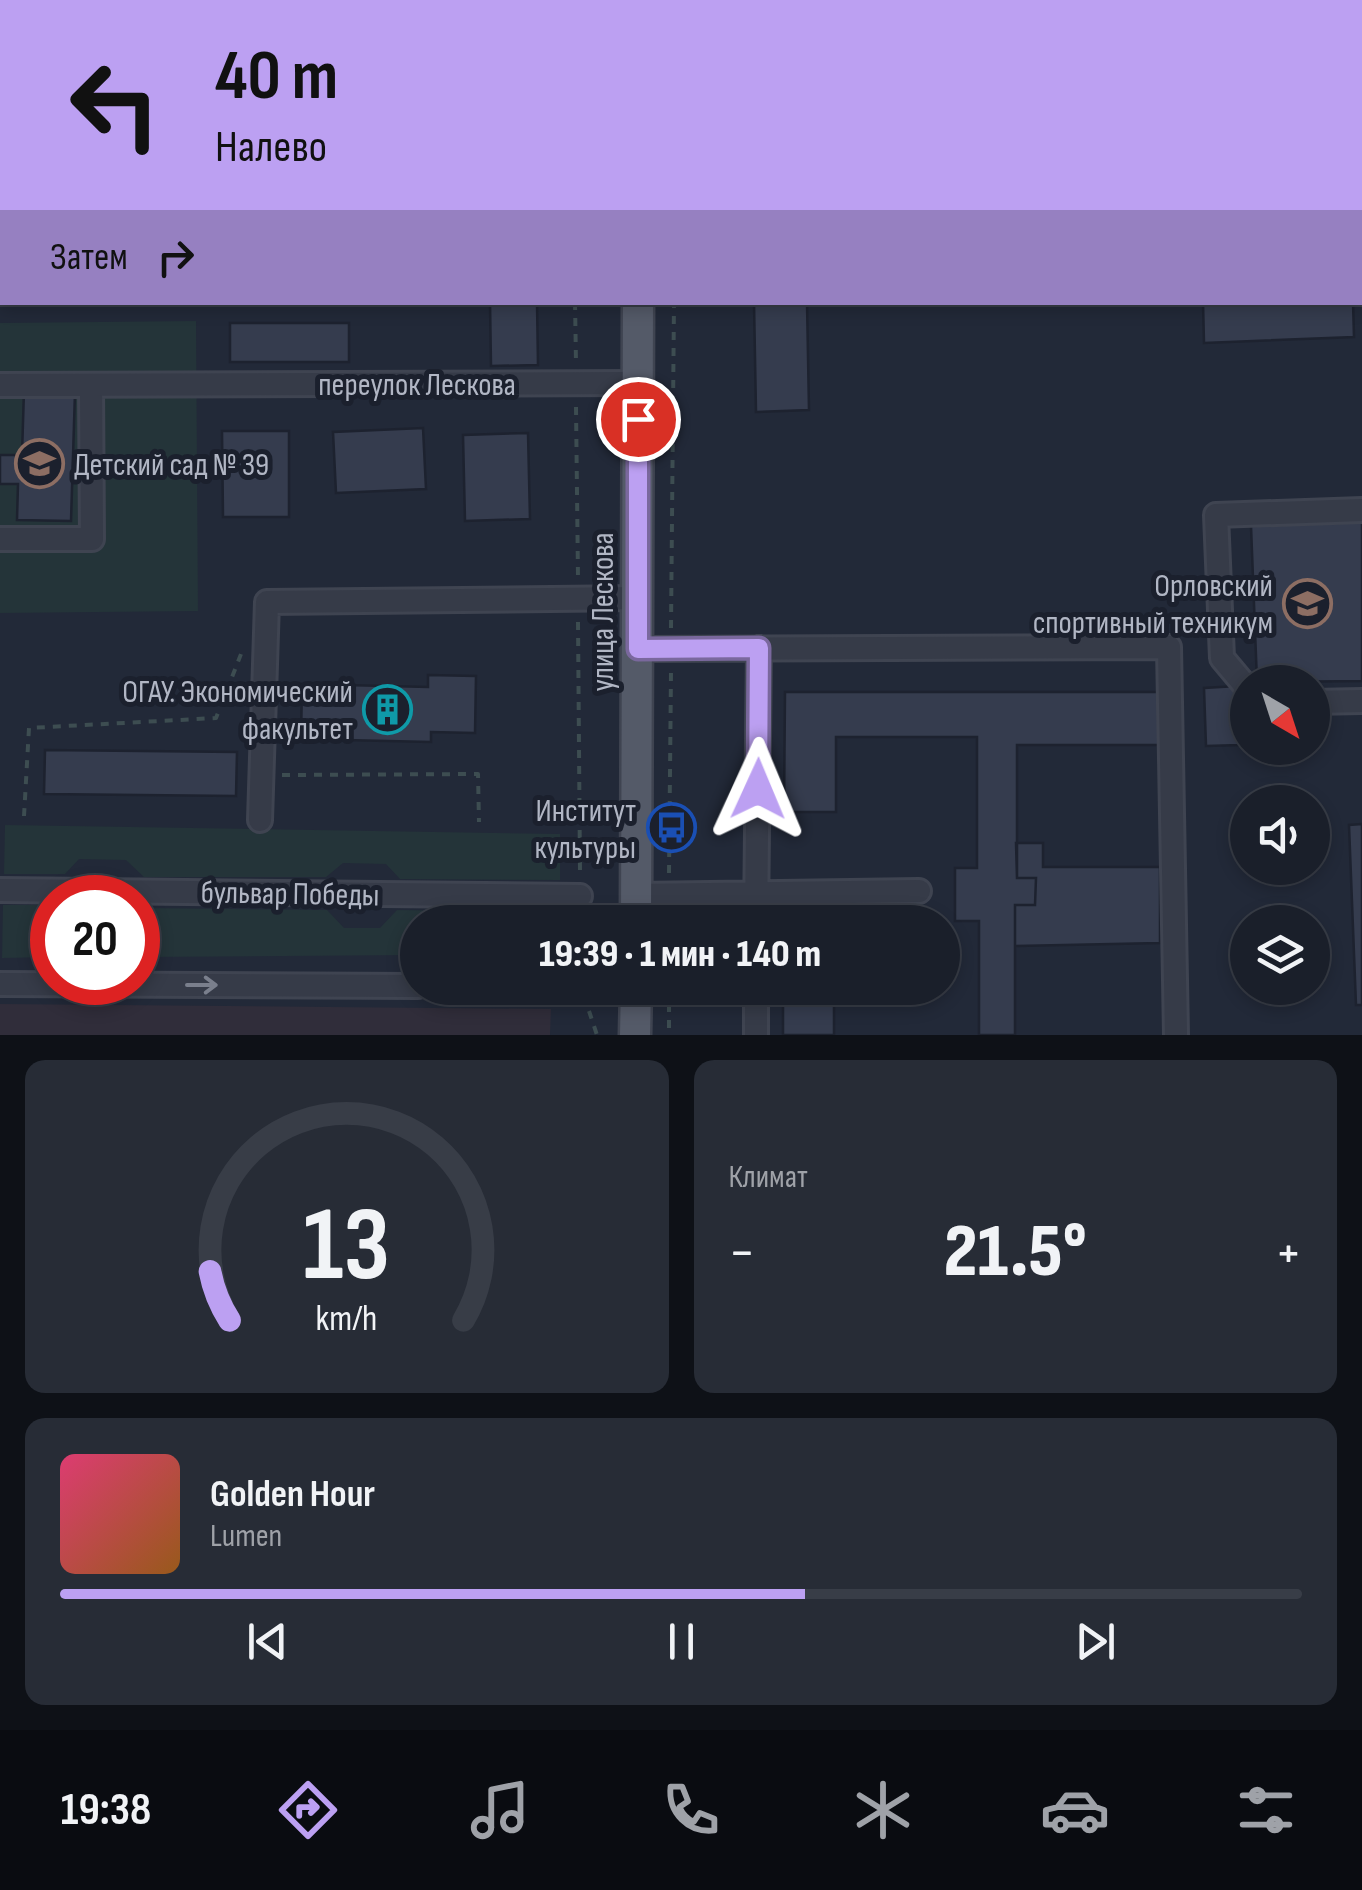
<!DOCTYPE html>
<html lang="ru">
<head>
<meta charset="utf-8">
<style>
  body { margin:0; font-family:"Sofia Sans Condensed",sans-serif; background:#272c36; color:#f1f3f6; height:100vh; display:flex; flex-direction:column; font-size:38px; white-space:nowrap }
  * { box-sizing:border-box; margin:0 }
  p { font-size:32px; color:#9fa2a8 }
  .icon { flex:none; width:55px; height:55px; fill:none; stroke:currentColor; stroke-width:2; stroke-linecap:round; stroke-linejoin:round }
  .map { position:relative; height:1035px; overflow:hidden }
  .panel { display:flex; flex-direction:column; gap:25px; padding:25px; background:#0e1117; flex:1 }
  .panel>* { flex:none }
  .banner { position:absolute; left:0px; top:0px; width:1362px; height:305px; box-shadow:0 5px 15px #0003,0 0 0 2px #383d47; background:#bca0f2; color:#111; overflow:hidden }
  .needle { width:65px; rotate:141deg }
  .buttons { position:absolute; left:1230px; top:665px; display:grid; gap:20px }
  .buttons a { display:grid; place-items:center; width:100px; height:100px; border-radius:50%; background:#1a1f2a; box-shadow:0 5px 15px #0003,0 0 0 2px #383d47; font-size:50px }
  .speed { position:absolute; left:30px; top:875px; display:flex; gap:20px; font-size:50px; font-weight:700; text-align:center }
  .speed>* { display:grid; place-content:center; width:130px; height:130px; border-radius:50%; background:#1a1f2a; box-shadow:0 5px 15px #0003,0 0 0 2px #383d47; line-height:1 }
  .speed .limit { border:15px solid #d22; background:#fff; color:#111 }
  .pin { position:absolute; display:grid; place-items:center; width:85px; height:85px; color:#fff; margin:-42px; border:5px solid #fff; border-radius:50%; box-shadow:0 2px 10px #0007 }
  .me { position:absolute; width:110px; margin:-55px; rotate:1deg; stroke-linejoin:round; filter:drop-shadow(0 0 8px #0008) }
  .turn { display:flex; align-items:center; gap:35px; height:210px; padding:0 50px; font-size:45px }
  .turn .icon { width:130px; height:130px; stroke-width:2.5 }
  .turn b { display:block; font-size:70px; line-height:85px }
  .then { display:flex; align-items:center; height:95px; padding:0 50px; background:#0003; gap:20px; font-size:38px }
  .big { font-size:75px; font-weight:800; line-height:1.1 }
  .panel .widget { flex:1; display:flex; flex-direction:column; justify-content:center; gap:15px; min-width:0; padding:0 35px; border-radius:20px; background:#272c36 }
  .panel .dial { align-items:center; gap:0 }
  .dial svg { height:260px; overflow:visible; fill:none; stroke:#383d47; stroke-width:7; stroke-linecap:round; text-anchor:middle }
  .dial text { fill:#f1f3f6; stroke:none }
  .song { display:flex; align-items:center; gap:30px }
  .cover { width:120px; height:120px; border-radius:15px; background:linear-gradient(135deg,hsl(340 70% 55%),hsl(30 70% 35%)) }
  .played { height:10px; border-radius:5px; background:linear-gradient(90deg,#bca0f2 60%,#383d47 60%) }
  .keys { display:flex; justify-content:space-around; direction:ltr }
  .heat { display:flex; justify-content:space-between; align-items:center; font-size:55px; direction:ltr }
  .panel .tiles { flex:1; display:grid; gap:25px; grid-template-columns:1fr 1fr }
  .widget:last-child { grid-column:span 2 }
  .trip { position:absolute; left:400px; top:905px; width:560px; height:100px; border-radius:50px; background:#1a1f2a; box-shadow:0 5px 15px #0003,0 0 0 2px #383d47; font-weight:800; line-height:100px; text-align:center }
  .tabs { display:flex; height:160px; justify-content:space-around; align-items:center; background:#0a0c11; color:#9fa2a8 }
  .tabs .icon { width:70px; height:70px }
  .tabs .active { color:#bca0f2 }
  .tabs b { font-size:45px; color:#f1f3f6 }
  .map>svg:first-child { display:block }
</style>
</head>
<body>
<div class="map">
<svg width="1362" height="1035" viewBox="0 0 1362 1035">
  <rect width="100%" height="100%" fill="#222938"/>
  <!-- medical -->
  <path fill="#302d3a" d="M0 1004 551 1009 550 1035H0Z"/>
  <!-- green -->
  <path fill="#243439" d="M196 321 198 611 0 613V323Z
    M5 825 560 834V880L400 879 386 864 343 863 326 877H144L126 860 79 859 65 874H4Z
    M3 905H52V957L2 958Z
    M140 908 327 910 344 928H380L397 910 559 912V922H418L417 955 138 957Z"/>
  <!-- building -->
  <path fill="#353c4e" stroke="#1d222f" stroke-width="2.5" d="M490 302H537L538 365 491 366Z
    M754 302H807L809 410 756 412Z
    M1203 302H1353L1354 337 1204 343Z
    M230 323H349V362H230Z
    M24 390 75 392 71 521 17 520 18 484H0V455H22Z
    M423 428 426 489 336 493 333 432Z
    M222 431H289V517H223Z
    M528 433 530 519 465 521 463 435Z
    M1362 522V681L1257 682 1251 526Z
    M428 675 476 676 475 733 431 732V742L301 739 302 684 428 687Z
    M1237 686 1240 745 1206 746 1204 688Z
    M785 692H1159V745H1017V878H1036L1035 905H1015V1035H979V921H955V868H977V737H836V812H784Z
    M45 750 237 752 236 796 44 794Z
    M1362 824V1005H1356L1349 825Z
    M1016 843H1043V867H1160V943L1015 946V905H1035L1036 878H1017Z
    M783 988H834V1035H783Z"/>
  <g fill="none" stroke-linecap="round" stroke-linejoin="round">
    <defs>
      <path id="minor" d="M346 0V2
        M907 0V2
        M41 2 272 0
        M445 2V0
        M0 3H2
        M1360 60H1362
        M0 229H2
        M0 385 638 383
        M0 539H92L91 385
        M638 649 1169 647 1176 1035
        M1248 689 1222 658 1216 515 1362 510
        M1312 702 1362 701
        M260 820 267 602 638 598
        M0 890 580 896
        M636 895 919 891
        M756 922 759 648
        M0 984 418 986
        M537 988 636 989
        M756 1035V988"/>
      <path id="major" d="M638 0V2
        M0 49H2
        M636 922 638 302
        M635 1035 636 988"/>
    </defs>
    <!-- minor casing -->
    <use href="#minor" stroke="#3f4451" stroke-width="28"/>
    <!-- major casing -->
    <use href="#major" stroke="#3f4451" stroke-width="35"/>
    <!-- path -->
    <path stroke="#3d4d51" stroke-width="4" stroke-dasharray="8 8" stroke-linecap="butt" d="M572 0V2
      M677 2V0
      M0 96H2
      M575 302 576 363
      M576 407 578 578
      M578 622 580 873
      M671 628 674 302
      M282 775 478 774 479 822
      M24 816 29 728 216 718 243 649
      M669 873 671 672
      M669 988V1035
      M589 1011 597 1035"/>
    <!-- minor -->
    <use href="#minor" stroke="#363b48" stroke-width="22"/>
    <!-- major -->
    <use href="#major" stroke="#545a68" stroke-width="30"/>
  </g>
  <!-- one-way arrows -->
  <defs><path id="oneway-shaft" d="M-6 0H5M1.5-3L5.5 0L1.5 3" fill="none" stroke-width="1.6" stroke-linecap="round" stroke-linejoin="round" transform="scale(2.5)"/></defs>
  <use stroke="#7a7f8c" href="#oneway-shaft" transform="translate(202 985)"/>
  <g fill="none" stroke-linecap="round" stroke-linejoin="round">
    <defs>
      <path id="route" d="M638 419V649L759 648 758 789"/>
    </defs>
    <!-- route casing -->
    <use href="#route" stroke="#7a689d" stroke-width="25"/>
    <!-- route -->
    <use href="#route" stroke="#bca0f2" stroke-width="18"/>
  </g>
  <!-- icons -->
  <defs>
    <symbol id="school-ring" viewBox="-11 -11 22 22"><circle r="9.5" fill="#1b202d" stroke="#8d6e63" stroke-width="1.5"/><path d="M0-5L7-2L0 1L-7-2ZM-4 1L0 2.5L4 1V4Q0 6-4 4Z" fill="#8d6e63"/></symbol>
    <symbol id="university-ring" viewBox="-11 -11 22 22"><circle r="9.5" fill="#1b202d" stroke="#8d6e63" stroke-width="1.5"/><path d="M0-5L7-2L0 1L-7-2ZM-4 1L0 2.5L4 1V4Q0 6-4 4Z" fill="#8d6e63"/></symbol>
    <symbol id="building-ring" viewBox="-11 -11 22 22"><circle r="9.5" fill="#1b202d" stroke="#0f9aa8" stroke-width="1.5"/><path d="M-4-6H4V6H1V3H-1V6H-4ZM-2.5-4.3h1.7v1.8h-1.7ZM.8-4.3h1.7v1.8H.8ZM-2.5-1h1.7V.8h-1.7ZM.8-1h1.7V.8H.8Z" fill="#0f9aa8"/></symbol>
    <symbol id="bus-ring" viewBox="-11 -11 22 22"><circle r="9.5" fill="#1b202d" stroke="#1a4fb4" stroke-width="1.5"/><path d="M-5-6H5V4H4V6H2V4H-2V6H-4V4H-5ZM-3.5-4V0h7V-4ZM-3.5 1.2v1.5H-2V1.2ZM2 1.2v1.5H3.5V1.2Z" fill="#1a4fb4"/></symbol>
  </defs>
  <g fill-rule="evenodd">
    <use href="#school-ring" x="12" y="436" width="55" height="55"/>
    <use href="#university-ring" x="1280" y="576" width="55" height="55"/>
    <use href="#building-ring" x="360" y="682" width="55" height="55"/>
    <use href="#bus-ring" x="644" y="800" width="55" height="55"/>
  </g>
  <g text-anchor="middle" stroke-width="10" stroke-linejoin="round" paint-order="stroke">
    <!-- street labels -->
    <g font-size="32" fill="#b1b6c4" stroke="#1b202d">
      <text x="417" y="395">переулок Лескова</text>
      <text transform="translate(602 612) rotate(-90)" y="11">улица Лескова</text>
      <text transform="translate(290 893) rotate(1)" y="11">бульвар Победы</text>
    </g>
    <!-- poi labels -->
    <g font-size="32" fill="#b1b6c4" stroke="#1b202d" text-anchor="end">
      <text x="74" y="475" text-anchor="start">Детский сад № 39</text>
      <text x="1273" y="596">Орловский<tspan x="1273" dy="37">спортивный техникум</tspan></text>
      <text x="353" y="702">ОГАУ. Экономический<tspan x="353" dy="37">факультет</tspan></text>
      <text x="636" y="821">Институт<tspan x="636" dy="37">культуры</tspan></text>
    </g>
  </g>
</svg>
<div class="buttons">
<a><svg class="needle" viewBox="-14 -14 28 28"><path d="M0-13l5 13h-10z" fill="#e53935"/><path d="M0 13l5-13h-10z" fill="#9fa2a8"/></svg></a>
<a><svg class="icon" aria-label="sound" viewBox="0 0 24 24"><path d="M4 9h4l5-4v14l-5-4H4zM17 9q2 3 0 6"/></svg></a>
<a><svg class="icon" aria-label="layers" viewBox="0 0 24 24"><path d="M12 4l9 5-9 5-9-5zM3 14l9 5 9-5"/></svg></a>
</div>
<div class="speed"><div class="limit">20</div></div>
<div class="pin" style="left:638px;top:419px;background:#d93025"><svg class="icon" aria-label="arrive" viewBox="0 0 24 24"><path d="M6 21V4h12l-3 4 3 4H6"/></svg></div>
<svg class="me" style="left:758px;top:789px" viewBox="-20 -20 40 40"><path d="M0-17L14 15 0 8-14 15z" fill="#bca0f2" stroke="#fff" stroke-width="4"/></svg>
<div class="trip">19:39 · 1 мин · 140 m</div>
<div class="banner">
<div class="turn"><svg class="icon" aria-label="left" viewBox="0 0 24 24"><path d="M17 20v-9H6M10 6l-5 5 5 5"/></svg><div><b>40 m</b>Налево</div></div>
<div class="then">Затем<svg class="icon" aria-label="right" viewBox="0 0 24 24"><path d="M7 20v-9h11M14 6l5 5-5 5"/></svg></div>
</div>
</div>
<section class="panel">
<div class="tiles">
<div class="widget dial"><svg viewBox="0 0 100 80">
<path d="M14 69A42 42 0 1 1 86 69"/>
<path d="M14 69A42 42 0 0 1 8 54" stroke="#bca0f2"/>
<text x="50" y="56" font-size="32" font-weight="700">13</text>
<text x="50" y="72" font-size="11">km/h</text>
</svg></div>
<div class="widget"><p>Климат</p>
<div class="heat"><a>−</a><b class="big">21.5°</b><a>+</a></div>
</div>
<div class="widget">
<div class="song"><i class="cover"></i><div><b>Golden Hour</b><p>Lumen</p></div></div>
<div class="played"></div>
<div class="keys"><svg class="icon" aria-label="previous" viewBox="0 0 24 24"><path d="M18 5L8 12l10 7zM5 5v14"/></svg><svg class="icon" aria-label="pause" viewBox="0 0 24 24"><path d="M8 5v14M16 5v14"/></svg><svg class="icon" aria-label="next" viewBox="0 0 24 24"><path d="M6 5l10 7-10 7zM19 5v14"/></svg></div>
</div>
</div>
</section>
<nav class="tabs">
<b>19:38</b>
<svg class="icon active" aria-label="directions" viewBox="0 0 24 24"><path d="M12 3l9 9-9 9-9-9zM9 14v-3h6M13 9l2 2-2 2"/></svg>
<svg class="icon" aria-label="music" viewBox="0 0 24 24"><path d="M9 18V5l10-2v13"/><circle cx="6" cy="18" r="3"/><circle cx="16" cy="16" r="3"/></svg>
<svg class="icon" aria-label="phone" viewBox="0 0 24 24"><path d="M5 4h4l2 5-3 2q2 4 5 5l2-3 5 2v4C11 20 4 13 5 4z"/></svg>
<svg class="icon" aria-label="climate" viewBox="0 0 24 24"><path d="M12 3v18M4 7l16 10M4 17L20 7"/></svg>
<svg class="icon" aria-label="car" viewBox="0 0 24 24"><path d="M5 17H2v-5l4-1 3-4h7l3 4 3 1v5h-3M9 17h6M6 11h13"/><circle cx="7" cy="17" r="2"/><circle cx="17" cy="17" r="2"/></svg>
<svg class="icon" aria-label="filters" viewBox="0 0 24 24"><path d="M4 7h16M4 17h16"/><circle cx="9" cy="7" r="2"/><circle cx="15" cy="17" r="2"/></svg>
</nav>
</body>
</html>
